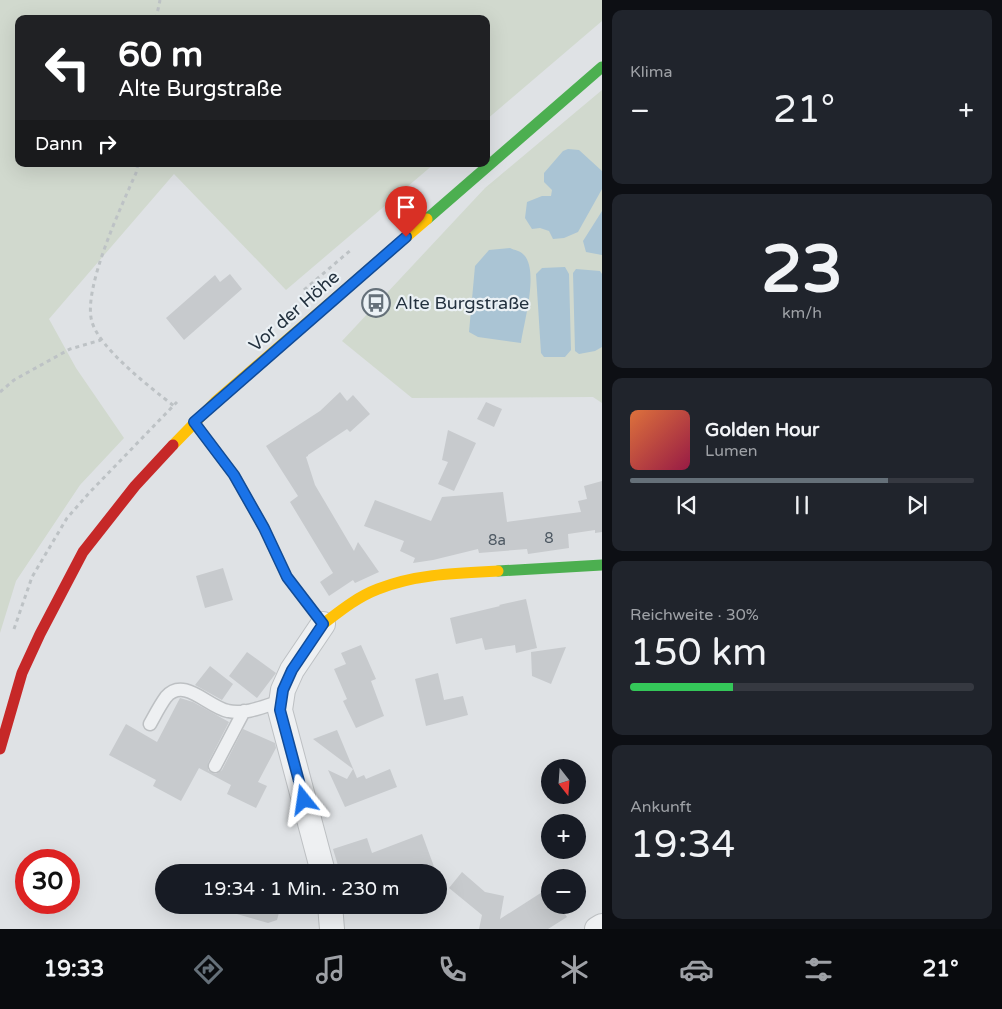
<!DOCTYPE html>
<html lang="de">
<head>
<meta charset="utf-8">
<style>
  body { margin:0; font-family:"Varela Round",sans-serif; background:#20242c; color:#f1f3f6; height:100vh; display:flex; flex-direction:column; font-size:19px; white-space:nowrap }
  * { box-sizing:border-box; margin:0 }
  p { font-size:16px; color:#9ea1a6 }
  .icon { flex:none; width:28px; height:28px; fill:none; stroke:currentColor; stroke-width:2; stroke-linecap:round; stroke-linejoin:round }
  .map { position:relative; flex:1; overflow:hidden }
  .details { display:flex; flex-direction:column; gap:10px; padding:10px; background:#0d0f14; width:400px }
  .details>* { flex:none }
  .guide { position:absolute; left:15px; top:15px; width:475px; height:152px; border-radius:10px; box-shadow:0 5px 20px #0002; background:#202124; color:#fff; overflow:hidden }
  .needle { width:32px; rotate:163deg }
  .tools { position:absolute; left:541px; top:759px; display:grid; gap:10px }
  .tools a { display:grid; place-items:center; width:45px; height:45px; border-radius:50%; background:#171b24; box-shadow:0 5px 20px #0002; font-size:25px }
  .speed { position:absolute; left:15px; top:849px; display:flex; gap:10px; font-size:25px; font-weight:700; text-align:center }
  .speed>* { display:grid; place-content:center; width:65px; height:65px; border-radius:50%; background:#171b24; box-shadow:0 5px 20px #0002; line-height:1 }
  .speed .limit { border:8px solid #d22; background:#fff; color:#111 }
  .pin { position:absolute; display:grid; place-items:center; width:42px; height:42px; color:#fff; margin:-51px -21px; border-radius:50% 50% 50% 0; rotate:-45deg; box-shadow:0 0 5px #0007 }
  .pin .icon { rotate:45deg }
  .me { position:absolute; width:55px; margin:-28px; rotate:345deg; stroke-linejoin:round; filter:drop-shadow(0 0 4px #0008) }
  .turn { display:flex; align-items:center; gap:18px; height:105px; padding:0 20px; font-size:22px }
  .turn .icon { width:65px; height:65px; stroke-width:2.5 }
  .turn b { display:block; font-size:35px; line-height:42px }
  .then { display:flex; align-items:center; height:48px; padding:0 20px; background:#0003; gap:10px; font-size:19px }
  .big { font-size:38px; font-weight:600; line-height:1.1 }
  .details .card { flex:1; display:flex; flex-direction:column; justify-content:center; gap:8px; min-width:0; padding:0 18px; border-radius:10px; background:#20242c }
  .details .dial { align-items:center; gap:0 }
  .dial b { font-size:65px; line-height:1 }
  .song { display:flex; align-items:center; gap:15px }
  .cover { width:60px; height:60px; border-radius:8px; background:linear-gradient(135deg,hsl(20 70% 55%),hsl(340 70% 35%)) }
  .played { height:5px; border-radius:2px; background:linear-gradient(90deg,#657079 75%,#363941 75%) }
  .keys { display:flex; justify-content:space-around; direction:ltr }
  .heat { display:flex; justify-content:space-between; align-items:center; font-size:28px; direction:ltr }
  .charge { height:8px; border-radius:4px; background:linear-gradient(90deg,#34c759 30%,#363941 0) }
  .trip { position:absolute; left:155px; top:864px; width:292px; height:50px; border-radius:25px; background:#171b24; box-shadow:0 5px 20px #0002; font-weight:600; line-height:50px; text-align:center }
  .menu { display:flex; height:80px; justify-content:space-around; align-items:center; background:#090b0e; color:#9ea1a6 }
  .menu .icon { width:35px; height:35px }
  .menu .current { color:#657079 }
  .menu b { font-size:22px; color:#f1f3f6 }
  main { display:flex; flex:1; min-height:0 }
  .map>svg:first-child { display:block }
</style>
</head>
<body>
<main>
<div class="map">
<svg width="602" height="929" viewBox="0 0 602 929">
  <rect width="100%" height="100%" fill="#dfe2e5"/>
  <!-- green -->
  <path fill="#d1d9ce" d="M0 0H602V21L486 120V19H19V164H434L286 290 174 174 49 319 76 368 124 438 80 485 16 581 0 633Z
    M602 90V403L593 397 412 398 342 341 485 188Z"/>
  <!-- water -->
  <path fill="#aac4d4" d="M568 149 579 150 602 171V189L578 232 564 238 553 239 549 231 540 228 532 229 525 218 527 202 542 196H551L552 190 544 182V173L563 151Z
    M602 211V255L586 252 583 241Z
    M510 248C514 250 521 251 524 255 539 271 524 322 521 343L478 337 469 332 475 266 489 250Z
    M565 267 569 274 571 350 565 357H544L541 353 536 274 542 268Z
    M576 269 600 271 602 274V347L595 351 579 354 575 351 573 273Z"/>
  <!-- building -->
  <path fill="#c7cacd" d="M230 274 242 289 184 340 166 318 215 275 220 282Z
    M340 392 347 401 353 395 370 414 350 432 347 429 308 455V456L306 457 315 485 354 551 358 542 379 572 355 583 353 580 329 596 320 582 333 573 290 502 298 496 266 446 320 411Z
    M486 402 502 409 494 427 477 419Z
    M448 430 476 443 454 491 438 484 448 462 442 460Z
    M602 481V532L595 533V530L568 534 569 548 528 554 527 549 479 553 478 549 433 560 413 563 415 558 400 551 404 541 364 526 375 500 431 521 442 497 503 492 507 522 581 512 578 501 587 499 584 486Z
    M223 568 233 600 205 608 196 576Z
    M526 599 537 648 516 653 515 645 485 650 482 638 456 644 450 618 500 606 499 605Z
    M361 645 376 679 371 681 384 716 356 728 343 701 347 699 334 669 346 664 341 653Z
    M566 647 551 684 532 676 531 652Z
    M247 652 276 673 257 698 229 676Z
    M210 666 233 684 222 700 195 685Z
    M438 673 444 700 463 696 468 715 426 726 415 679Z
    M180 698 193 702 229 722 208 763V770L212 773 216 774 222 770 243 729 275 743 276 748 258 782 267 786 256 808 227 794 231 785 199 768 181 801 153 786 156 780 109 755 126 724 157 742Z
    M337 730 357 778 364 775 366 779 390 769 397 787 345 807 328 770 347 779 353 769 313 739Z
    M422 834 436 872H340L333 849 367 838 372 853Z
    M462 872 485 892 504 896 500 919 550 887V905H559L567 917 548 929H479L482 915 449 888Z
    M224 905H281L277 920 268 923 223 910Z"/>
  <g fill="none" stroke-linecap="round" stroke-linejoin="round">
    <defs>
      <path id="lane" d="M150 724C155 715 160 705 166 697 184 676 208 707 228 711 245 715 265 706 281 701
        M215 766 244 711"/>
      <path id="street" d="M323 624 292 670 283 690 280 710 323 872
        M330 905 332 929
        M597 929 602 926"/>
    </defs>
    <!-- lane casing -->
    <use href="#lane" stroke="#bdc0c3" stroke-width="15"/>
    <!-- street casing -->
    <use href="#street" stroke="#bdc0c3" stroke-width="26"/>
    <!-- path -->
    <path stroke="#bdc2c5" stroke-width="3" stroke-dasharray="4 4" stroke-linecap="butt" d="M156 19 160 0
      M138 164 136 173C122 205 82 289 92 322 100 349 151 388 174 406
      M304 290 352 249
      M0 392 14 380 70 349 101 340
      M14 629 32 577 67 518 90 492 177 402"/>
    <!-- lane -->
    <use href="#lane" stroke="#eef0f2" stroke-width="12"/>
    <!-- street -->
    <use href="#street" stroke="#eef0f2" stroke-width="24"/>
    <!-- fast -->
    <path stroke="#4caf50" stroke-width="11" d="M427 219 602 67
      M498 571 602 565"/>
    <!-- slow -->
    <path stroke="#ffc107" stroke-width="11" d="M194 422 234 475 264 528 287 577 323 624C340 611 357 597 378 589 415 574 458 573 498 571
      M173 445 215 402 427 219"/>
    <!-- jam -->
    <path stroke="#c62828" stroke-width="11" d="M0 749 22 673 40 634 83 552 135 486 173 445"/>
  </g>
  <g fill="none" stroke-linecap="round" stroke-linejoin="round">
    <defs>
      <path id="route" d="M304 800 280 710 283 690 292 670 323 624 287 577 264 528 234 475 194 422 406 237"/>
    </defs>
    <!-- route casing -->
    <use href="#route" stroke="#114b97" stroke-width="12"/>
    <!-- route -->
    <use href="#route" stroke="#1a73e8" stroke-width="9"/>
  </g>
  <!-- icons -->
  <defs>
    <symbol id="bus-ring" viewBox="-11 -11 22 22"><circle r="9.5" fill="#ebf1f5" stroke="#657079" stroke-width="1.5"/><path d="M-5-6H5V4H4V6H2V4H-2V6H-4V4H-5ZM-3.5-4V0h7V-4ZM-3.5 1.2v1.5H-2V1.2ZM2 1.2v1.5H3.5V1.2Z" fill="#657079"/></symbol>
  </defs>
  <g fill-rule="evenodd">
    <use href="#bus-ring" x="360" y="287" width="32" height="32"/>
  </g>
  <g text-anchor="middle" stroke-width="4.5" stroke-linejoin="round" paint-order="stroke">
    <!-- number labels -->
    <g font-size="15" fill="#4e5963">
      <text x="549" y="543">8</text>
      <text x="497" y="545">8a</text>
    </g>
    <!-- poi labels -->
    <g font-size="18" fill="#24323f" stroke="#ebf1f5" text-anchor="start">
      <text x="395" y="309">Alte Burgstraße</text>
    </g>
    <!-- street labels -->
    <g font-size="18" fill="#24323f" stroke="#ebf1f5">
      <text transform="translate(294 311) rotate(-41)" y="6">Vor der Höhe</text>
    </g>
  </g>
</svg>
<div class="tools">
<a><svg class="needle" viewBox="-14 -14 28 28"><path d="M0-13l5 13h-10z" fill="#e53935"/><path d="M0 13l5-13h-10z" fill="#9ea1a6"/></svg></a>
<a>+</a>
<a>−</a>
</div>
<div class="speed"><div class="limit">30</div></div>
<div class="pin" style="left:406px;top:237px;background:#d93025"><svg class="icon" aria-label="arrive" viewBox="0 0 24 24"><path d="M6 21V4h12l-3 4 3 4H6"/></svg></div>
<svg class="me" style="left:304px;top:800px" viewBox="-20 -20 40 40"><path d="M0-17L14 15 0 8-14 15z" fill="#1a73e8" stroke="#fff" stroke-width="4"/></svg>
<div class="trip">19:34 · 1 Min. · 230 m</div>
<div class="guide">
<div class="turn"><svg class="icon" aria-label="left" viewBox="0 0 24 24"><path d="M17 20v-9H6M10 6l-5 5 5 5"/></svg><div><b>60 m</b>Alte Burgstraße</div></div>
<div class="then">Dann<svg class="icon" aria-label="right" viewBox="0 0 24 24"><path d="M7 20v-9h11M14 6l5 5-5 5"/></svg></div>
</div>
</div>
<section class="details">
<div class="card"><p>Klima</p>
<div class="heat"><a>−</a><b class="big">21°</b><a>+</a></div>
</div>
<div class="card dial"><b>23</b><p>km/h</p></div>
<div class="card">
<div class="song"><i class="cover"></i><div><b>Golden Hour</b><p>Lumen</p></div></div>
<div class="played"></div>
<div class="keys"><svg class="icon" aria-label="previous" viewBox="0 0 24 24"><path d="M18 5L8 12l10 7zM5 5v14"/></svg><svg class="icon" aria-label="pause" viewBox="0 0 24 24"><path d="M8 5v14M16 5v14"/></svg><svg class="icon" aria-label="next" viewBox="0 0 24 24"><path d="M6 5l10 7-10 7zM19 5v14"/></svg></div>
</div>
<div class="card"><p>Reichweite · 30%</p><b class="big">150 km</b><div class="charge"></div></div>
<div class="card"><p>Ankunft</p><b class="big">19:34</b></div>
</section>
</main>
<nav class="menu">
<b>19:33</b>
<svg class="icon current" aria-label="directions" viewBox="0 0 24 24"><path d="M12 3l9 9-9 9-9-9zM9 14v-3h6M13 9l2 2-2 2"/></svg>
<svg class="icon" aria-label="music" viewBox="0 0 24 24"><path d="M9 18V5l10-2v13"/><circle cx="6" cy="18" r="3"/><circle cx="16" cy="16" r="3"/></svg>
<svg class="icon" aria-label="phone" viewBox="0 0 24 24"><path d="M5 4h4l2 5-3 2q2 4 5 5l2-3 5 2v4C11 20 4 13 5 4z"/></svg>
<svg class="icon" aria-label="climate" viewBox="0 0 24 24"><path d="M12 3v18M4 7l16 10M4 17L20 7"/></svg>
<svg class="icon" aria-label="car" viewBox="0 0 24 24"><path d="M5 17H2v-5l4-1 3-4h7l3 4 3 1v5h-3M9 17h6M6 11h13"/><circle cx="7" cy="17" r="2"/><circle cx="17" cy="17" r="2"/></svg>
<svg class="icon" aria-label="filters" viewBox="0 0 24 24"><path d="M4 7h16M4 17h16"/><circle cx="9" cy="7" r="2"/><circle cx="15" cy="17" r="2"/></svg>
<b>21°</b>
</nav>
</body>
</html>
